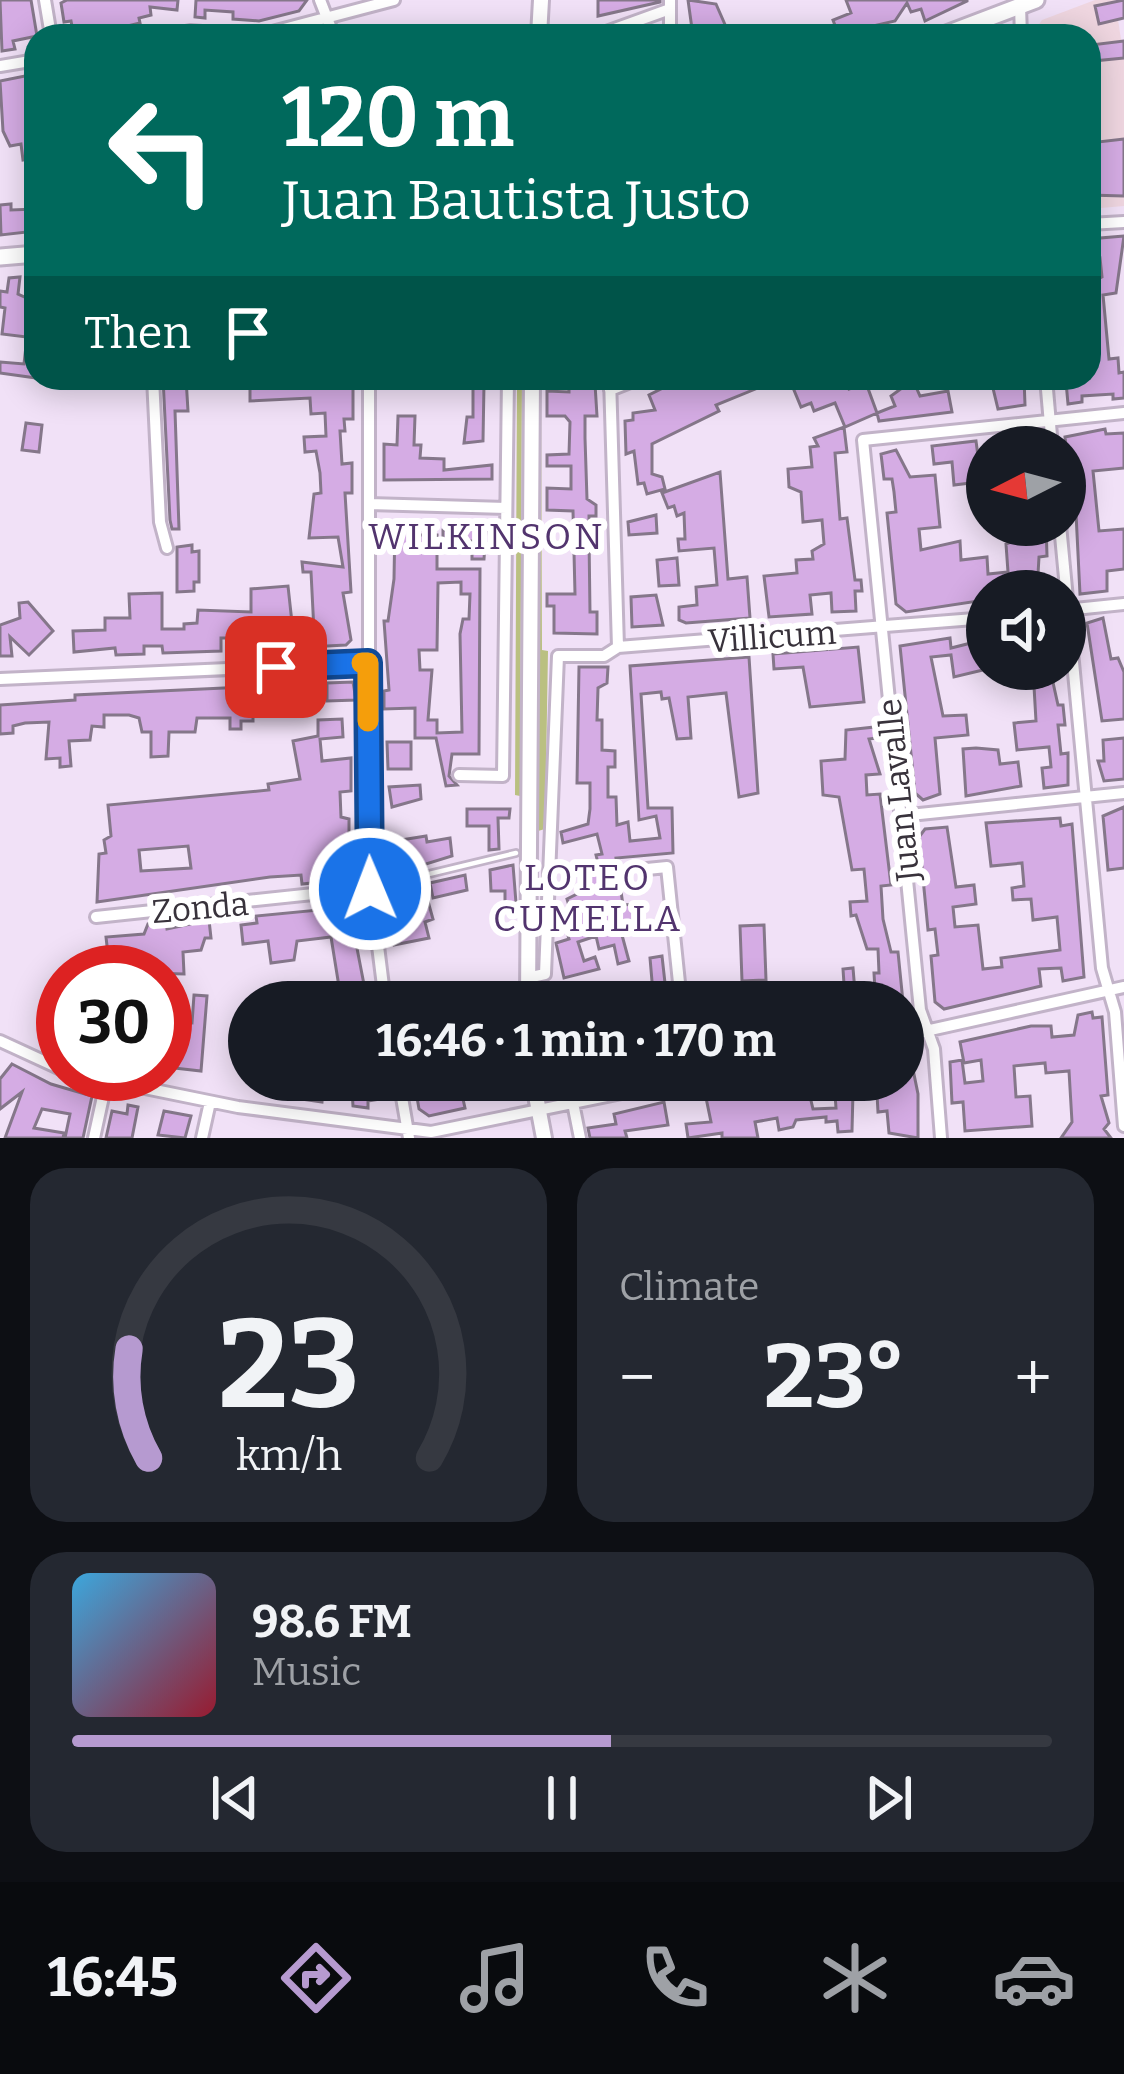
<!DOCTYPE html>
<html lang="en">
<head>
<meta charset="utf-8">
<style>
  body { margin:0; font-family:Bitter,serif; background:#242831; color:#f1f3f6; height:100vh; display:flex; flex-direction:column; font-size:45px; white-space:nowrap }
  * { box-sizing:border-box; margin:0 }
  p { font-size:39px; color:#9ea1a6 }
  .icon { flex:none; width:66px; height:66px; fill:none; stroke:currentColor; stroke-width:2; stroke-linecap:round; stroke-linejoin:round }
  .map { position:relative; height:1138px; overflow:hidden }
  .side { display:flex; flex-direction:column; gap:30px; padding:30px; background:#0d0f14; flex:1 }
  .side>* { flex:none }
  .hud { position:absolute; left:24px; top:24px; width:1077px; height:366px; border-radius:36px; box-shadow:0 6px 30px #0003; background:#00695c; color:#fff; overflow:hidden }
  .needle { width:78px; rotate:264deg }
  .tools { position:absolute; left:966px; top:426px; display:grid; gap:24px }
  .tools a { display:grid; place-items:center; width:120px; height:120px; border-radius:50%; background:#171b24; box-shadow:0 6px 30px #0003; font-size:60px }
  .speed { position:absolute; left:36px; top:945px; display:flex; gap:24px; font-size:60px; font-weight:700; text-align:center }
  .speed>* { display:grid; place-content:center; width:156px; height:156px; border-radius:50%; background:#171b24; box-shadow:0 6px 30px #0003; line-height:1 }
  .speed .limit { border:18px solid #d22; background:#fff; color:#111 }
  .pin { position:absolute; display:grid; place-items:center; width:102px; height:102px; color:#fff; margin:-51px; border-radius:24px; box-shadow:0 6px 18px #0006 }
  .me { position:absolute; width:132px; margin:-66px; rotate:359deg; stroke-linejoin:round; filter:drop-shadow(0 0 9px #0008) }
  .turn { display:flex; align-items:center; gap:42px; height:252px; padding:0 60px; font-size:54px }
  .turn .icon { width:156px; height:156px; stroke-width:2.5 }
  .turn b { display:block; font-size:84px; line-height:102px }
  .then { display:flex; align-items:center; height:114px; padding:0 60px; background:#0003; gap:24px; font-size:45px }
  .big { font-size:90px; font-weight:700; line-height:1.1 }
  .side .card { flex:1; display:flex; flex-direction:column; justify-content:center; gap:18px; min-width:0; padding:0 42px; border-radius:36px; background:#242831 }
  .side .dial { align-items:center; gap:0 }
  .dial svg { height:312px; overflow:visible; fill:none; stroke:#363941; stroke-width:7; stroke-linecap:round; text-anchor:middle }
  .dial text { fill:#f1f3f6; stroke:none }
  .song { display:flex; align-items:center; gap:36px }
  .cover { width:144px; height:144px; border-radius:18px; background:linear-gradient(135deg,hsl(200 70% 55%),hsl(350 70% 35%)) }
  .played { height:12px; border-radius:6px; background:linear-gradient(90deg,#b69ad0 55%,#363941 55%) }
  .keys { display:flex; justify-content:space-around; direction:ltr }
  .heat { display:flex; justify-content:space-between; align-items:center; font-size:66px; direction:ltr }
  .side .tiles { flex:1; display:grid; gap:30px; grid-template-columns:1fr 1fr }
  .card:last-child { grid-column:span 2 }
  .trip { position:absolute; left:228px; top:981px; width:696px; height:120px; border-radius:60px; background:#171b24; box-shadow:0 6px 30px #0003; font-weight:700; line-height:120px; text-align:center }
  .dock { display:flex; height:192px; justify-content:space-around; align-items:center; background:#090b0e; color:#9ea1a6 }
  .dock .icon { width:84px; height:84px }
  .dock .on { color:#b69ad0 }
  .dock b { font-size:54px; color:#f1f3f6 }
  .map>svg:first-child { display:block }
</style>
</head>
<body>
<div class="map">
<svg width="1124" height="1138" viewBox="0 0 1124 1138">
  <rect width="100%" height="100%" fill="#f1e1f7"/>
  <!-- education -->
  <path fill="#efd6e0" d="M1095 0H1115L1124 59V206L1089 209V36H1037L1036 29 1042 20Z"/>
  <!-- green -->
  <path fill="#bac081" d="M517 378H522L520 796 515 795Z
    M541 378 542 650 548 651 545 829 538 831Z"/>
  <!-- building -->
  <path fill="#d5ace4" stroke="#85778a" stroke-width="3" fill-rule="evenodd" d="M0 0H31L37 36 13 41 15 49 2 51Z
    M67 0H178L177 10 150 7 151 15 139 18 140 23 86 36H74L71 21 64 22 61 3Z
    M196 0H307L299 11 259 21 233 19V12L205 10V18L195 17Z
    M598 0H660V2L598 16Z
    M688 0 716 4 730 36H693Z
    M846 0H967V1L925 21 921 9 911 12 907 3 895 21 877 25 881 36H839L833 20 851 13Z
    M1124 0V18L1099 24 1095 6Z
    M1124 41V58L1093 61 1091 45Z
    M25 76 36 78V158L23 160 21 144 10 146 3 131 0 81Z
    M1124 139V196L1089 195V143Z
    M11 204V210L36 209V231L1 235 0 205Z
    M1124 236 1116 293 1103 295 1109 359 1118 358 1119 373 1124 372V398L1113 399V394L1082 396V402L1068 404 1066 382 1089 378V284L1102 277 1100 258 1091 259 1089 253V239Z
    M20 277 18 294 31 300V316H36V378L0 373V362L24 364 27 337 2 334 5 308 0 307V291L7 292 9 278Z
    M163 378H186L188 411H175L179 529H172L170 520Z
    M250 378H271V386L353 378V419H344L345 431H340L342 464 352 463V493H345L351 592 343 593 351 640 346 645 247 650V638H221V651L163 653 162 646H144V654L116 655 115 648 74 652 73 631 105 630V618H130L129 594 162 593V629H184V624L197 623 198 610 251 612V589L288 586 293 632 314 631 311 572H303L302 562 343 567 338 537 309 538 314 494 321 493 320 473 316 451 305 452 304 437 326 436 325 413 311 414 310 398 250 401Z
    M683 378 780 379 716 405 719 411 652 444V474L662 477 665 489 647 494 644 483 638 484 634 451 626 454 625 421 633 420V413L655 410 649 395Z
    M789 378H845L849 389 866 383 877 413 845 427 835 403 814 411 811 403 801 407Z
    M1024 378 1025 405 998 409 991 380Z
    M913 380 920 396 948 391 952 412 879 421 877 413 895 406 891 396Z
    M569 383 595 384 597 416H585V438L587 499 596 505V516H589V537L590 612H597V634L554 633V606H547V594H575L573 511 547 510V488L571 489V466H547V455L569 454 570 422 565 416H547V391L569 392Z
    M473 384H484L483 441 464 443 467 417H473Z
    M398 416H415L414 445H421L420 458 444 459V470L492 465V479L384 480V444L397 445Z
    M26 423 42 425 39 452 22 450Z
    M844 427 847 452 835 453 840 519 847 518 855 580H861L862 591H855L856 611 832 612 831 593 810 595 812 614 769 617 764 576 797 573 796 560 813 559 812 551 824 544 822 520 803 522 801 492 789 487 788 469 812 467 810 447 818 446 814 438Z
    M1105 429 1106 434 1124 433V468L1093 471 1099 531 1124 529V569L1107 571V591L1080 594 1075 493H1071L1065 437Z
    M976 441 978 456 987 455V481L954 485 952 462 934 464 932 446Z
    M896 450 910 477 935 475 940 527 919 529 921 550 960 541 961 560 987 557 988 574 1008 572 1006 544 1035 532V525H1046L1047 556 1039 557 1037 591H987L985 600 906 612 896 604 887 513 896 512 894 492 892 479H884L881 454Z
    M720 472 728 579 747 577 750 618 686 623 679 620V607L697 605 696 587 717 585 714 548 679 551 678 539H685L684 513 677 516 674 506 668 508 662 493Z
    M656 515 657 533 629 535 628 522Z
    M395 522 413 523 412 535H437V569H480L479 754H452L449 776 457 785 446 786 436 738H415V708L384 709V691L389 690 384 621H388L394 579ZM461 582V594H470L469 619H463L460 634 462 732 437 733V720H428L432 670H420L419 650H437L438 583Z
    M486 529 484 559H472V541H443V530Z
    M192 545V552L199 551V582H194V591L177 592V547Z
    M677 558 679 585 659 586 657 560Z
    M656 595 663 625 632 627 631 597Z
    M28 602 53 631 29 655 10 637 12 656H0V625L20 618 19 603Z
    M1103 618 1111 659 1118 658 1124 672V719L1102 721 1087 623Z
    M950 638 951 648 987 639V669L954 677 951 655 931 657 943 716 966 715 968 735 935 738 940 794 923 800 915 793 900 646Z
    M858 647 864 702 810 707 803 667 774 669 773 654Z
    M749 657 758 793 739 797 726 693 688 697 691 738 677 739 669 698 662 699 661 692 641 694 648 808H672L673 853 616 858 623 905 636 904 638 922 619 924 629 961 618 964 614 945 599 949 596 936 578 942 584 961 595 957 599 969 564 978 556 943 569 939 564 922 573 919 567 899 587 889V865L598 863 596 855 602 854 597 834 563 843 561 832 588 824 590 809V783H577L579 667H608L607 683 598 688 597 720H602V750L615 751V767H608V797H616L617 825 628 822 630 841 660 838 656 816 639 820 630 666Z
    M1033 669H1050L1058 705H1063L1065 725H1058L1061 754 1068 753V785L1044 788 1042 768 1051 767 1049 747 1017 750 1014 723 1036 721Z
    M353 682 356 700 327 701V683Z
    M307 684V702H283V712L253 714V721H241V729H230V718H197L195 732H169L168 756 151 757V732H142L139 718 129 715H104V727L92 726 90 740 69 741 71 766 60 767V758L46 759 49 722 25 723 13 726V733L0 734V705L75 700V695Z
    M342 719 343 737 320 739 322 761 351 758V791L340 792 341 817 349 819V879L302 884 301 875 270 877 97 902 99 854 106 853 104 840 111 836 108 805 269 790 268 784 300 779 293 741 318 736V720ZM188 846 191 868 141 871 139 850Z
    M875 727 877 738 869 739 880 774 866 775 867 795 880 794 891 885 881 886 883 919 891 952H898L903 1002H826L824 986 844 984 843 969 853 968 855 992 875 990 874 973H879L878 949H867L856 915 851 916 850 902 867 901 864 869 852 870 839 797 823 795 821 761 845 759 846 730Z
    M1124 738V779L1104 781 1098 761H1104L1103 740Z
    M387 742H411V769H388Z
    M976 748 998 750 1000 764 1018 762 1021 786 966 796 963 749Z
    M420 785 421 799 392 807 389 787Z
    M1124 807V868L1108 870 1103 816Z
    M467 809H510L509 818H498L499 849 489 850V826H467Z
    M1060 818 1061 826 1072 824 1084 977 1063 981 1061 968 1039 969 1041 986 944 1009 935 1002 931 956 938 955 935 929 928 930 919 837 925 829 947 827 956 887 974 885 976 904 953 907 955 927 978 925 983 969 1002 967 1001 958 1060 950 1057 917 1033 920 1031 899 1013 900 1012 888 1024 886 1022 863 991 866 986 823Z
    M426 836 427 842 450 838 452 856 384 877V854L403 851 401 840Z
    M513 865 516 903H505V891H491L490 870Z
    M465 875 467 890 433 898 430 883Z
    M412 885 414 897 426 894 433 919 425 922 429 938 394 945 386 914 395 913 391 890Z
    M349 907 367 1000 341 999 331 937 297 941 294 960 271 963 268 941 243 944 241 925 257 923 256 916Z
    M209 920 211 938H205L201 950 183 952 184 974 110 972 106 937 144 934 148 924 166 922 167 929Z
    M764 925 766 980 742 981 740 926Z
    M662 956 666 992 653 993 650 958Z
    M54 987 63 988 59 1050 44 1040 54 1008 46 1004Z
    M194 995 207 996 201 1071 165 1067V1021L192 1023Z
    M1092 1012 1093 1018 1102 1017 1108 1095 1101 1096 1109 1123 1104 1129 1111 1138H1061L1072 1122 1069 1071 1046 1073 1045 1063 1014 1066 1016 1097 1030 1096 1032 1126 965 1131 963 1102 952 1103 950 1062 962 1060 965 1083 983 1081 981 1060 964 1063 960 1042 1031 1026H1051L1052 1037 1074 1035 1078 1015Z
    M908 1045 918 1094V1138L889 1133 887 1111 878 1112 877 1094 859 1096 858 1080H903V1046Z
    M12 1064 51 1084 92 1096 83 1138H65L70 1114 42 1109 34 1128 64 1133 63 1138H5L22 1092 0 1109V1079Z
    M294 1080H383L386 1098 368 1101V1108L353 1106 352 1089 323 1090 322 1102 294 1098Z
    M414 1080H477L479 1093 463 1099 465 1108 429 1116 419 1109Z
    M807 1084 813 1109 836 1108 835 1094 853 1092 852 1131 838 1132 837 1121 826 1122V1117L796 1120 793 1127 779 1130 777 1118 755 1122 758 1138H722V1133L688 1138 686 1124 711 1122 705 1093 733 1087 735 1097Z
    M664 1102 668 1125 625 1131 627 1138H590L588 1128 616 1124 614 1114Z
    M128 1105 138 1107 132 1138H106L112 1111 127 1114Z
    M164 1111 191 1116 185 1138 158 1135Z"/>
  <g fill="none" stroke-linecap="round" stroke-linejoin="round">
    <defs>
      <path id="service" d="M375 887 516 853"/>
      <path id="minor" d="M45 0 51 36
        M320 0 334 36
        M670 0V36
        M1020 6 1021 36
        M164 36 190 31 251 36
        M257 36 394 0
        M595 36 670 9
        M0 66 36 60
        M1089 224 1124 222
        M153 378 160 522 167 548
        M369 378V874L385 1002
        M610 378 618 647
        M1046 378 1052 447
        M610 390 640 378
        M369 504 506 508
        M1060 525 1102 968 1115 1012 1124 1126
        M1065 610 1124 604
        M0 679 368 663
        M459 775 503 776 508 378
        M900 816 1124 793
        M647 869 667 867 681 1002
        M96 917 370 888
        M527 978 545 974 558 656H604L618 647 987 618
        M903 1036 1124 987
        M0 1041 63 1070
        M76 1074 238 1107 431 1132 685 1080
        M399 1080 409 1138
        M573 1103 580 1138
        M94 1138 106 1083
        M202 1138 210 1102
        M941 1138 934 1049 920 1010 863 440 1124 413"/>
      <path id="tertiary" d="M539 36 541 0
        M528 1002 532 378
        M533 1080 544 1138"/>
      <path id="secondary" d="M941 36 1036 0
        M0 257 36 254"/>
    </defs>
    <!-- service casing -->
    <use href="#service" stroke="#c2b3c8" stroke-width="10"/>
    <!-- minor casing -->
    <use href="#minor" stroke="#c2b3c8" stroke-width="16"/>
    <!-- tertiary casing -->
    <use href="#tertiary" stroke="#c2b3c8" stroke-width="20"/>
    <!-- secondary casing -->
    <use href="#secondary" stroke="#c2b3c8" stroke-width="21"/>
    <!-- service -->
    <use href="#service" stroke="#fff" stroke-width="4.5"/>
    <!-- minor -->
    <use href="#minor" stroke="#fff" stroke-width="10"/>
    <!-- tertiary -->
    <use href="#tertiary" stroke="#fff" stroke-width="14"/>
    <!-- secondary -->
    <use href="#secondary" stroke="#fff" stroke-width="15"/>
  </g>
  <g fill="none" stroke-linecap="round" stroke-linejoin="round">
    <defs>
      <path id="route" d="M276 667 368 663 370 889"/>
    </defs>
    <!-- route casing -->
    <use href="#route" stroke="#114b97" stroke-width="30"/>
    <!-- route -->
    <use href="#route" stroke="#1a73e8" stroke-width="21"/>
    <!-- slow -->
    <path stroke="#f59e0b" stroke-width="21" d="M362 663H368V721"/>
  </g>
  <g text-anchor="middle" stroke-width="12" stroke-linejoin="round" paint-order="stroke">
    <!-- street labels -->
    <g font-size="33" fill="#38323b" stroke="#fff">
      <text transform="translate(772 636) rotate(-4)" y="12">Villicum</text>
      <text transform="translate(898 790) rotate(-96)" y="12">Juan Lavalle</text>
      <text transform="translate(200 907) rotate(-5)" y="12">Zonda</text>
    </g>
    <!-- neighbourhood labels -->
    <g font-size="36" letter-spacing="3" fill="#52346e" stroke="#fff">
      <text x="487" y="549">WILKINSON</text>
      <text x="588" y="890">LOTEO<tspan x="588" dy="41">CUMELLA</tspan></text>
    </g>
  </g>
</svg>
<div class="tools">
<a><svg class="needle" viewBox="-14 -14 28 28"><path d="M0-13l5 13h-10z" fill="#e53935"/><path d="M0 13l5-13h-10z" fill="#9ea1a6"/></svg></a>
<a><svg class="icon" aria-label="sound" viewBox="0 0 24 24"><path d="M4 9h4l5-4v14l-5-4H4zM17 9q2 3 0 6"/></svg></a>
</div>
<div class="speed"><div class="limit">30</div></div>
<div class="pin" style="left:276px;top:667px;background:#d93025"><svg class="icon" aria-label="arrive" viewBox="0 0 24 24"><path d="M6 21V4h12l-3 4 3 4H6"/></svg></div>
<svg class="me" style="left:370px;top:889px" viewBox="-20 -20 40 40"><circle r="17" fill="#1a73e8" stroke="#fff" stroke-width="3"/><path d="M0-11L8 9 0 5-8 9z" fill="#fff"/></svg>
<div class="trip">16:46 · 1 min · 170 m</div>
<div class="hud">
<div class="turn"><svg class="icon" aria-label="left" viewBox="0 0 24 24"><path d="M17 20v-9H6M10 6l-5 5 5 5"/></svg><div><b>120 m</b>Juan Bautista Justo</div></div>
<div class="then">Then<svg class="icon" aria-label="arrive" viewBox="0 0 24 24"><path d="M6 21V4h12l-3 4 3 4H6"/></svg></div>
</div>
</div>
<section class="side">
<div class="tiles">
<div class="card dial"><svg viewBox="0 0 100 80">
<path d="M14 69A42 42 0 1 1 86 69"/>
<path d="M14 69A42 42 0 0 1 9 41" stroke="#b69ad0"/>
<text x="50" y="56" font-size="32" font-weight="700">23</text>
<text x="50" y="72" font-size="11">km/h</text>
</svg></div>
<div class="card"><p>Climate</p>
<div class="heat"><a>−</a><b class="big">23°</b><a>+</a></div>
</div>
<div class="card">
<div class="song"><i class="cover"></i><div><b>98.6 FM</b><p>Music</p></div></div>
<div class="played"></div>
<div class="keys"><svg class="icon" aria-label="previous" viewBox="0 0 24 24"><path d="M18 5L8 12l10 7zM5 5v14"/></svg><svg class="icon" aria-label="pause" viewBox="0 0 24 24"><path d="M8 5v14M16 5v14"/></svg><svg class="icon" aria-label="next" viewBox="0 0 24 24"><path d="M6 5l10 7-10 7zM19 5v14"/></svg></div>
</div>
</div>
</section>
<nav class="dock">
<b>16:45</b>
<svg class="icon on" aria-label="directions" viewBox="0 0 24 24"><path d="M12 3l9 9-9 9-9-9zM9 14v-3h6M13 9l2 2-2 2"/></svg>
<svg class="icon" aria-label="music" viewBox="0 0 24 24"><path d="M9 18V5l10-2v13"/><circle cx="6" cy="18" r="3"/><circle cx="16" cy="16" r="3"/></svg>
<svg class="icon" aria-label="phone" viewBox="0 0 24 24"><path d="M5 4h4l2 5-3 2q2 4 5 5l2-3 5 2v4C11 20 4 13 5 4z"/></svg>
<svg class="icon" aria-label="climate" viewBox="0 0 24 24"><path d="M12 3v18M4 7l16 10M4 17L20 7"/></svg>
<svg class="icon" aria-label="car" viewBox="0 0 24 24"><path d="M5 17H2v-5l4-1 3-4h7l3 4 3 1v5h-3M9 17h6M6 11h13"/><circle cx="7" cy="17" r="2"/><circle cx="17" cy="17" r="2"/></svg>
</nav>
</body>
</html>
